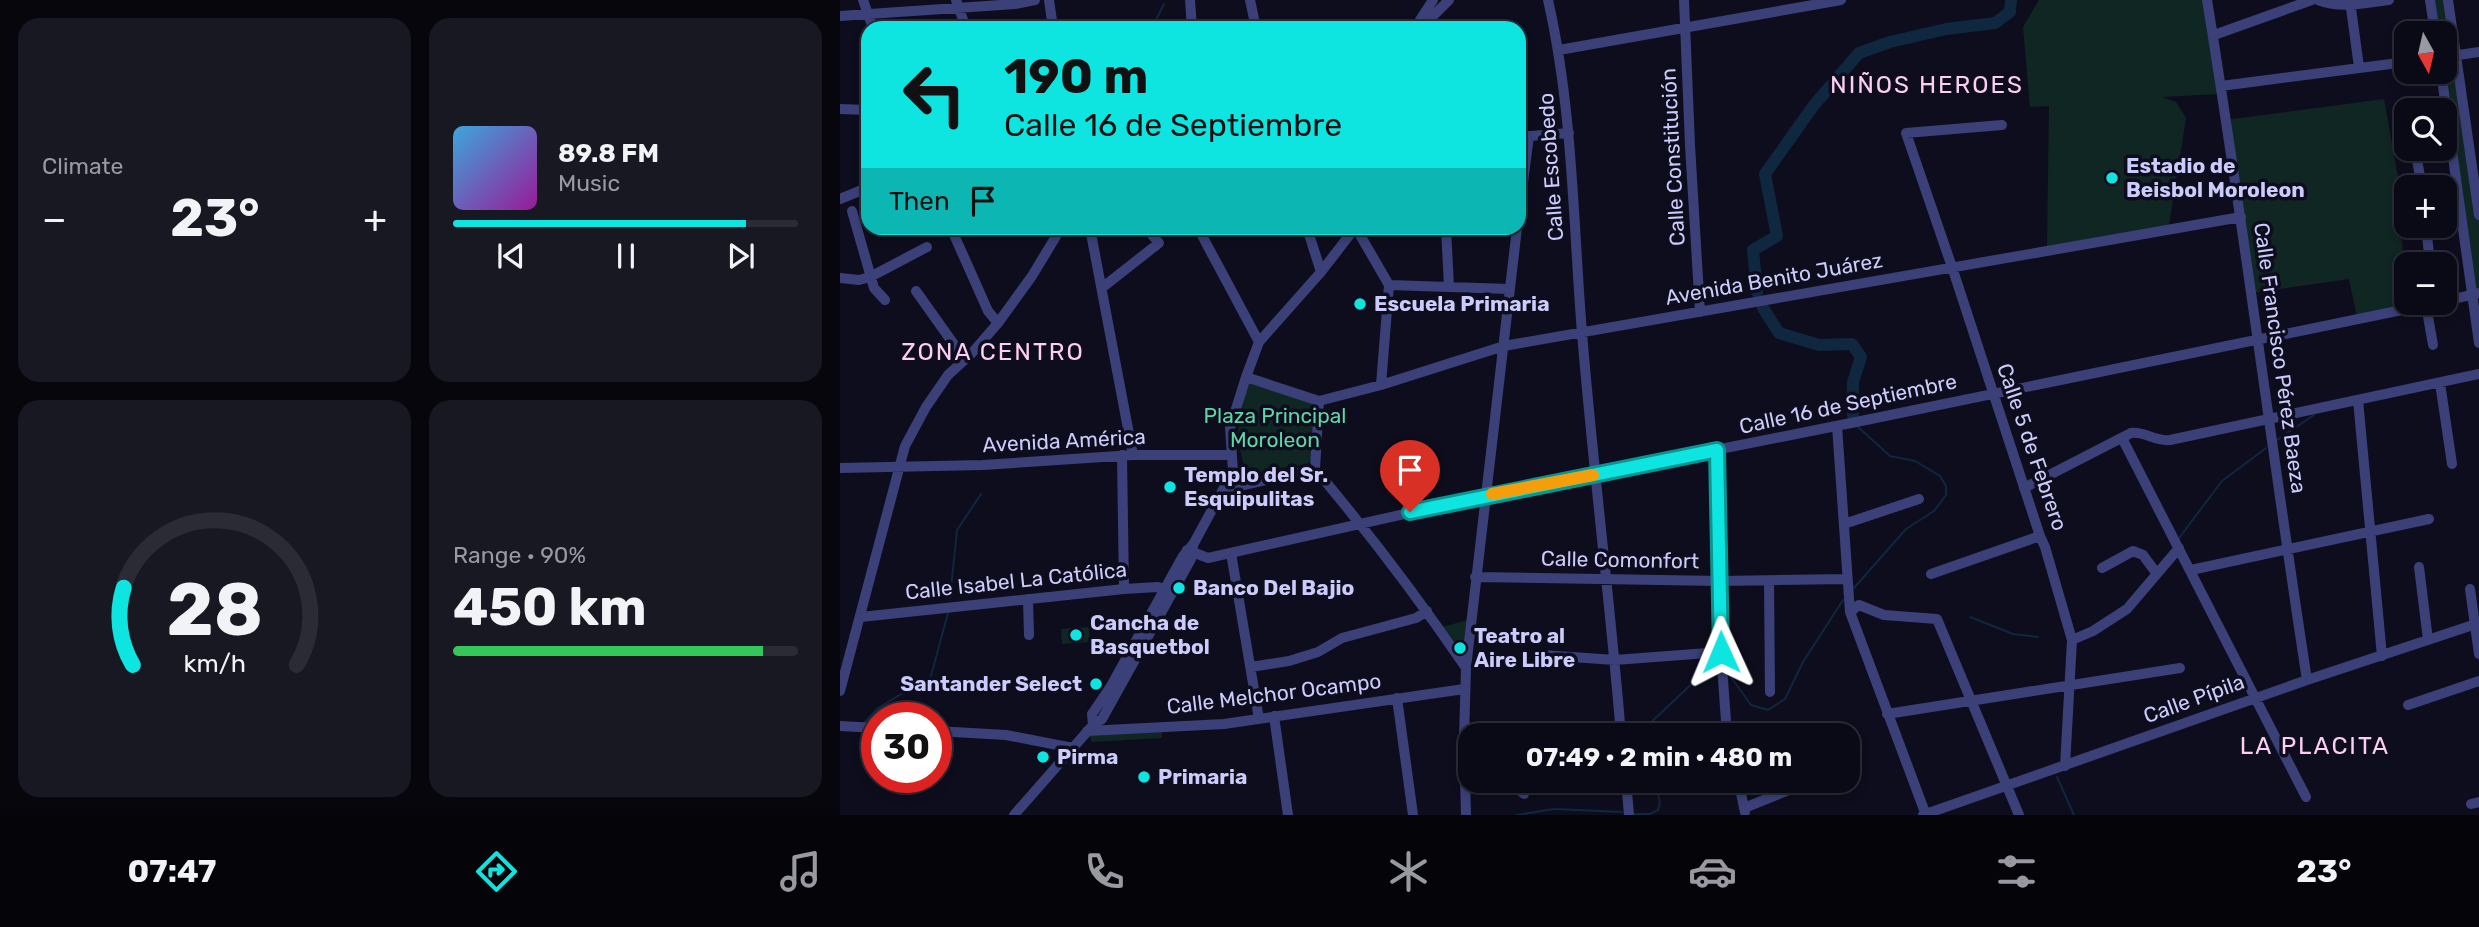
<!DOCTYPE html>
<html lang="en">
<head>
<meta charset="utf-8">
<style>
  body { margin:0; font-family:Rubik,sans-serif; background:#181823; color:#f1f3f6; height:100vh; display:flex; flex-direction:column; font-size:26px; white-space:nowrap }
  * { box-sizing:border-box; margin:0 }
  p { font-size:23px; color:#999aa1 }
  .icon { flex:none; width:38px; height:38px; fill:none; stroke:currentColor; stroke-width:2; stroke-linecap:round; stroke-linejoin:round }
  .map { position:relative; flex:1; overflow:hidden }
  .panel { display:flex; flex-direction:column; gap:18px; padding:18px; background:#06060c; width:840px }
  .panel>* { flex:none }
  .guide { position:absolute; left:21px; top:21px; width:665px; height:214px; border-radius:21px; box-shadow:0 4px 10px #0003,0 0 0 2px #2a2b35; background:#0fe5e0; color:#111; overflow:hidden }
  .needle { width:46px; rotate:172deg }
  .controls { position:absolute; left:1554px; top:21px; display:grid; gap:14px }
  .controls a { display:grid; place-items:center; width:63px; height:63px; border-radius:14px; background:#0a0a16; box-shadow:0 4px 10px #0003,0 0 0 2px #2a2b35; font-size:35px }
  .speed { position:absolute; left:21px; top:702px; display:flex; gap:14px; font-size:35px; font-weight:700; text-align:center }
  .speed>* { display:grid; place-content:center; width:91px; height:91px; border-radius:50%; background:#0a0a16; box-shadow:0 4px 10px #0003,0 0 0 2px #2a2b35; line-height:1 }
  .speed .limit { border:10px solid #d22; background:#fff; color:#111 }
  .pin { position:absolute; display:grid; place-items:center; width:60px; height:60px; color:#fff; margin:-72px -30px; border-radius:50% 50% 50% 0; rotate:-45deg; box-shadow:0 0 7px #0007 }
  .pin .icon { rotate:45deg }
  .me { position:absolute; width:77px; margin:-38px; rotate:359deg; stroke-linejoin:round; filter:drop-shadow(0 0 5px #0008) }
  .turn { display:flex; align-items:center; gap:24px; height:147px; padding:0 28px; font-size:32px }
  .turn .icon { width:91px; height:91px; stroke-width:2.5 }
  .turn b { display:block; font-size:49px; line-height:60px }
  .then { display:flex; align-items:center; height:66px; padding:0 28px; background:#0003; gap:14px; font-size:26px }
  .big { font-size:52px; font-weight:700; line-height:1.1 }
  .panel .widget { flex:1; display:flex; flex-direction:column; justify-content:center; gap:10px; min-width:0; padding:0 24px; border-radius:21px; background:#181823 }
  .panel .dial { align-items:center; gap:0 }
  .dial svg { height:182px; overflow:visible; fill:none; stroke:#2a2b35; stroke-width:7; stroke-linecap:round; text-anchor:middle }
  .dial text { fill:#f1f3f6; stroke:none }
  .song { display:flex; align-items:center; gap:21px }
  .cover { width:84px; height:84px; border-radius:10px; background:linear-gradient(135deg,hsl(200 70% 55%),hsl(300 70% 35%)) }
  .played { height:7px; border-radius:4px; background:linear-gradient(90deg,#0fe5e0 85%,#2a2b35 85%) }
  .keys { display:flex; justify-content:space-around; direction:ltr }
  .heat { display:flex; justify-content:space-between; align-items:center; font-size:38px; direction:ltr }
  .charge { height:10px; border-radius:5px; background:linear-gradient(90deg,#34c759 90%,#2a2b35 0) }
  .panel .tiles { flex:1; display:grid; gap:18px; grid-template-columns:repeat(2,1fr) }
  .trip { position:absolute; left:618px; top:723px; width:402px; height:70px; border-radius:21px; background:#0a0a16; box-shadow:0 4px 10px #0003,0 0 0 2px #2a2b35; font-weight:700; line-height:70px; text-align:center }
  .dock { display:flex; height:112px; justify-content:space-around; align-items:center; background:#040409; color:#999aa1 }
  .dock .icon { width:49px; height:49px }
  .dock .active { color:#0fe5e0 }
  .dock b { font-size:32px; color:#f1f3f6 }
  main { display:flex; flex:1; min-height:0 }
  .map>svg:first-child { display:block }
</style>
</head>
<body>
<main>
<section class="panel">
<div class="tiles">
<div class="widget"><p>Climate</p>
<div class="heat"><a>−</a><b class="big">23°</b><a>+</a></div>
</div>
<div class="widget">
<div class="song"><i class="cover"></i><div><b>89.8 FM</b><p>Music</p></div></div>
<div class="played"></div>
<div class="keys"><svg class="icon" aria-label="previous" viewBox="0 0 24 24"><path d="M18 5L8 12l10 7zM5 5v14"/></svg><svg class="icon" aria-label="pause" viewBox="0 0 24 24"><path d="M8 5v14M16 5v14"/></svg><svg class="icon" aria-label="next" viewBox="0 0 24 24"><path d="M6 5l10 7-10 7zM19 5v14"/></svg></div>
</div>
<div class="widget dial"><svg viewBox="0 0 100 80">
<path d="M14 69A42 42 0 1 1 86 69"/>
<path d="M14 69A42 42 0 0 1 10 35" stroke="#0fe5e0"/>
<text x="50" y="56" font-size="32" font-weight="700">28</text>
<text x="50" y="72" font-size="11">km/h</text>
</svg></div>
<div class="widget"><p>Range · 90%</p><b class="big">450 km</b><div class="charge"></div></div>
</div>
</section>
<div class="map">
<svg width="1639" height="815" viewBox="0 0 1639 815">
  <rect width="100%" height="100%" fill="#0e0d1d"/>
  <!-- green -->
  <path fill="#102623" d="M1199 0H1364L1378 94 1322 97 1336 102 1346 118 1329 225 1207 246 1209 106 1190 107 1183 27Z
    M1590 0H1608L1639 215V293L1631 294 1605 72V33H1595Z
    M1544 99 1558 177 1557 198 1566 278V303H1571L1517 317 1509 279 1412 293 1386 120Z
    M411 383 472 402V459L468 464 410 474 405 472 397 435 406 387Z
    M631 619 626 668 599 628Z
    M249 627 250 642 222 644 221 629Z
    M322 727V738L252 742 247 731Z"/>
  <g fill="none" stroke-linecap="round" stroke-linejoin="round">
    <!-- stream -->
    <path stroke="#0f273f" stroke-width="2" d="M312 28 324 4
      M260 230 261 228
      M1437 440 1474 415
      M1339 538 1382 481 1426 448
      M1014 588 1066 529 1094 511 1106 495V486L1100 476 1075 461 1050 456 1018 427
      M110 598 117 530 141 494
      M1130 617 1173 634 1198 637
      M888 673 911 705 928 710 945 699 963 662 1003 600
      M24 723 38 708 91 676 108 613
      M803 735 806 727 859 677 867 670 875 668
      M1217 777 1234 815
      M795 814H810L818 810 820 802 814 780
      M677 815 714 809 782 812"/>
    <!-- river -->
    <path stroke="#0f273f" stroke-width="12" d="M917 292 913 250 937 236 925 174 974 105 1019 53 1050 42 1106 29 1155 23 1170 12 1171 0
      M923 308 939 333 979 345 1012 344 1021 357 1013 382V415"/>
    <!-- minor -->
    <path stroke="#3b4079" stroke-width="10" d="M23 0 33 28
      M116 0 126 28
      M209 0 213 28
      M350 0 352 28
      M410 0 416 28
      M708 0C733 110 733 221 742 333 753 467 770 601 781 735
      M844 0 850 145 860 312
      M1367 0C1404 226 1432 454 1467 680
      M1478 0C1501 9 1524 3 1549 0
      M1590 0 1595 33
      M1608 0 1639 215
      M1510 1 1519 67
      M0 16 175 4 195 0
      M578 28 580 20 593 0
      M581 28 609 0
      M1374 35 1472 0
      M719 50 1001 0
      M1605 57 1639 52
      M1601 72 1639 343
      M1381 86 1566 62
      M0 109 28 110
      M1162 125 1066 133 1112 267 1200 536 1205 547 1232 640 1225 766
      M679 137 729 133
      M1575 149 1582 187
      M0 199 22 190
      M12 211 34 288 45 300
      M679 213 689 136
      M1586 226 1590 264
      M111 228 148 311 158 323
      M250 228 293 455
      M358 228 419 342
      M467 228 481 272
      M516 228 549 285 541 385
      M606 228 609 287
      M0 278 19 280 30 277 87 247
      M549 285 669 289
      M263 287 319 243 306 228
      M76 291 125 360
      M1605 301 1639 293
      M1586 305 1593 345
      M406 377 479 401
      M1600 383 1612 464
      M1518 400 1542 656
      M479 401 541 385 664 346 1401 217
      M997 426 1010 612 1086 815
      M1282 438 1466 797
      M877 450 881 652 887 735
      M282 455 284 589
      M0 468 143 465 293 455H391
      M475 469C529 533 579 599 626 668
      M475 469 479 401
      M385 486 395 487 475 469
      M1184 488 1291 433C1305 431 1315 442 1330 440L1639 374
      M1004 524 1079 499
      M347 550 368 558 645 496 1026 420 1596 303
      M391 553 419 719
      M1579 567 1588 640
      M1262 568 1293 551 1303 555 1317 574
      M1351 570 1589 519
      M1091 574 1200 536
      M635 577 881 581 1007 579
      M929 581 930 692
      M1630 589 1639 654
      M188 599 189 635
      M1010 612 1019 605 1044 615 1097 619 1179 815
      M21 617 284 589 318 587 330 591
      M1232 640 1253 631 1287 609 1339 548
      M703 655 775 660 881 652
      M411 667 449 661 478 652 502 638 576 618 587 611
      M0 691 65 446 86 407 108 375 132 353 158 323 192 276 221 228
      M557 698 573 815
      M1568 705 1639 681
      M1047 714 1340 668
      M434 716 448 815
      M253 725 252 714 271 686 343 556 354 543 393 471 390 428 406 377 419 342 481 272 515 228
      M0 726 37 728
      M96 731 166 735 233 748
      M247 731 384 724 624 689
      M667 780 684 794
      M786 780 789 815
      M898 780 905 812
      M1631 804 1639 802
      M904 808 974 780
      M174 815 253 725 262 719 351 559 353 547
      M626 815 624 739 626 668 677 228
      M1083 815 1467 680 1639 623"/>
  </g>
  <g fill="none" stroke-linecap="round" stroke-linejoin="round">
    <defs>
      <path id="route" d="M570 512 877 450 881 652"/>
    </defs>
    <!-- route casing -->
    <use href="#route" stroke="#0a9592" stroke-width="18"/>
    <!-- route -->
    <use href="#route" stroke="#0fe5e0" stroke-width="12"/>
    <!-- slow -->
    <path stroke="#f59e0b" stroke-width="12" d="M652 494 753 475"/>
  </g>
  <!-- markers -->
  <g fill="#0fe5e0" stroke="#0e0d1d" stroke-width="2.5">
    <circle cx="1272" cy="178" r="7"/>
    <circle cx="520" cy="304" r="7"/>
    <circle cx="330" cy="487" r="7"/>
    <circle cx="339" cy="588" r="7"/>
    <circle cx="236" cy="635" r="7"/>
    <circle cx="620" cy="648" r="7"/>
    <circle cx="256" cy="684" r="7"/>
    <circle cx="203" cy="757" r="7"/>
    <circle cx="304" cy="777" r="7"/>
  </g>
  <g text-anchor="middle" stroke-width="7" stroke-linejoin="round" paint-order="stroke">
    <!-- street labels -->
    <g font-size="21" fill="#ccccfc" stroke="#0e0d1d">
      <text transform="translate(833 157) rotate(-93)" y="7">Calle Constitución</text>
      <text transform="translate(711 167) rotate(-94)" y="7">Calle Escobedo</text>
      <text transform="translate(934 279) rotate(-10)" y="7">Avenida Benito Juárez</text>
      <text transform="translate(1440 358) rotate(82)" y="7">Calle Francisco Pérez Baeza</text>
      <text transform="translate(1008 404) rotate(-12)" y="7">Calle 16 de Septiembre</text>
      <text transform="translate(224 441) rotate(-3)" y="7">Avenida América</text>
      <text transform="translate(1192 447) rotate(71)" y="7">Calle 5 de Febrero</text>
      <text transform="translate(780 560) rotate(1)" y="7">Calle Comonfort</text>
      <text transform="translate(176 581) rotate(-6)" y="7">Calle Isabel La Católica</text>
      <text transform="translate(434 694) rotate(-7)" y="7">Calle Melchor Ocampo</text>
      <text transform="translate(1354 699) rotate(-20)" y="7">Calle Pípila</text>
    </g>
    <!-- poi labels -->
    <g font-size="21" font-weight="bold" fill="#ccccfc" stroke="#0e0d1d" text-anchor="start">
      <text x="1286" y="173">Estadio de<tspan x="1286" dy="24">Beisbol Moroleon</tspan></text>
      <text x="534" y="311">Escuela Primaria</text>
      <text x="344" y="482">Templo del Sr.<tspan x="344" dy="24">Esquipulitas</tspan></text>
      <text x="353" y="595">Banco Del Bajio</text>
      <text x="250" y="630">Cancha de<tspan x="250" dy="24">Basquetbol</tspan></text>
      <text x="634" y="643">Teatro al<tspan x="634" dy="24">Aire Libre</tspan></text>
      <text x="242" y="691" text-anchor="end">Santander Select</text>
      <text x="217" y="764">Pirma</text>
      <text x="318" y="784">Primaria</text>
    </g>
    <!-- park labels -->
    <g font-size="21" fill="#5ed6a9" stroke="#0e0d1d">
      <text x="435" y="423">Plaza Principal<tspan x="435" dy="24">Moroleon</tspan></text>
    </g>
    <!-- quarter labels -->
    <g font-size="24" letter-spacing="2" fill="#fccef1" stroke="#0e0d1d">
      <text x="1087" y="93">NIÑOS HEROES</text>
      <text x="153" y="360">ZONA CENTRO</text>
      <text x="1475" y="754">LA PLACITA</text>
    </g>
  </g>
</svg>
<div class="controls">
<a><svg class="needle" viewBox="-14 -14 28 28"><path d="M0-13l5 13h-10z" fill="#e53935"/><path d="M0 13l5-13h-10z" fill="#999aa1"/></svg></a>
<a><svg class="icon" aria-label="search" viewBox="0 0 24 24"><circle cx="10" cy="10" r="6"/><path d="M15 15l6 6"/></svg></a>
<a>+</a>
<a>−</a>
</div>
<div class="speed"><div class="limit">30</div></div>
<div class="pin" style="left:570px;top:512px;background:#d93025"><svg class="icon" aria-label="arrive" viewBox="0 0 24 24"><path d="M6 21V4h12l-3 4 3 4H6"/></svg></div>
<svg class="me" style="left:881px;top:652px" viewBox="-20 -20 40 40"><path d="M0-17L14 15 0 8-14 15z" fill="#0fe5e0" stroke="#fff" stroke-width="4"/></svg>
<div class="trip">07:49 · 2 min · 480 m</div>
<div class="guide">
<div class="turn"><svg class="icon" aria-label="left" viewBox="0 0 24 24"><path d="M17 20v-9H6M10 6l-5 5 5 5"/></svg><div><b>190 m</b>Calle 16 de Septiembre</div></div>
<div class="then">Then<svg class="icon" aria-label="arrive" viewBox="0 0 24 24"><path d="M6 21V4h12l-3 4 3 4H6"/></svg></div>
</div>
</div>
</main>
<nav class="dock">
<b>07:47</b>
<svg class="icon active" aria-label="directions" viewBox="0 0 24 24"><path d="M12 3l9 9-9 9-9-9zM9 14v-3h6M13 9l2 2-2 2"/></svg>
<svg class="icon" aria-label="music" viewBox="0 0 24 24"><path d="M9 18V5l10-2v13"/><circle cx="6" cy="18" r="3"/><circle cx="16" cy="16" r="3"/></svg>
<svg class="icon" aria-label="phone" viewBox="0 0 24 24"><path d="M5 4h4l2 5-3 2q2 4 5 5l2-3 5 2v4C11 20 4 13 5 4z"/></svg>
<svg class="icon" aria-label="climate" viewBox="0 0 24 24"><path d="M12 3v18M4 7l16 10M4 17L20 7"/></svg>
<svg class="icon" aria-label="car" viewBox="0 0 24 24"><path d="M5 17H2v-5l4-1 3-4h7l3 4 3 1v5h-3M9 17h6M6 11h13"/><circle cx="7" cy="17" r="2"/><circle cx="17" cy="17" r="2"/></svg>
<svg class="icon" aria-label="filters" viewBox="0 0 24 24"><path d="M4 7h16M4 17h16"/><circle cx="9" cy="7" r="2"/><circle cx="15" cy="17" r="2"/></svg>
<b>23°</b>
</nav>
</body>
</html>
